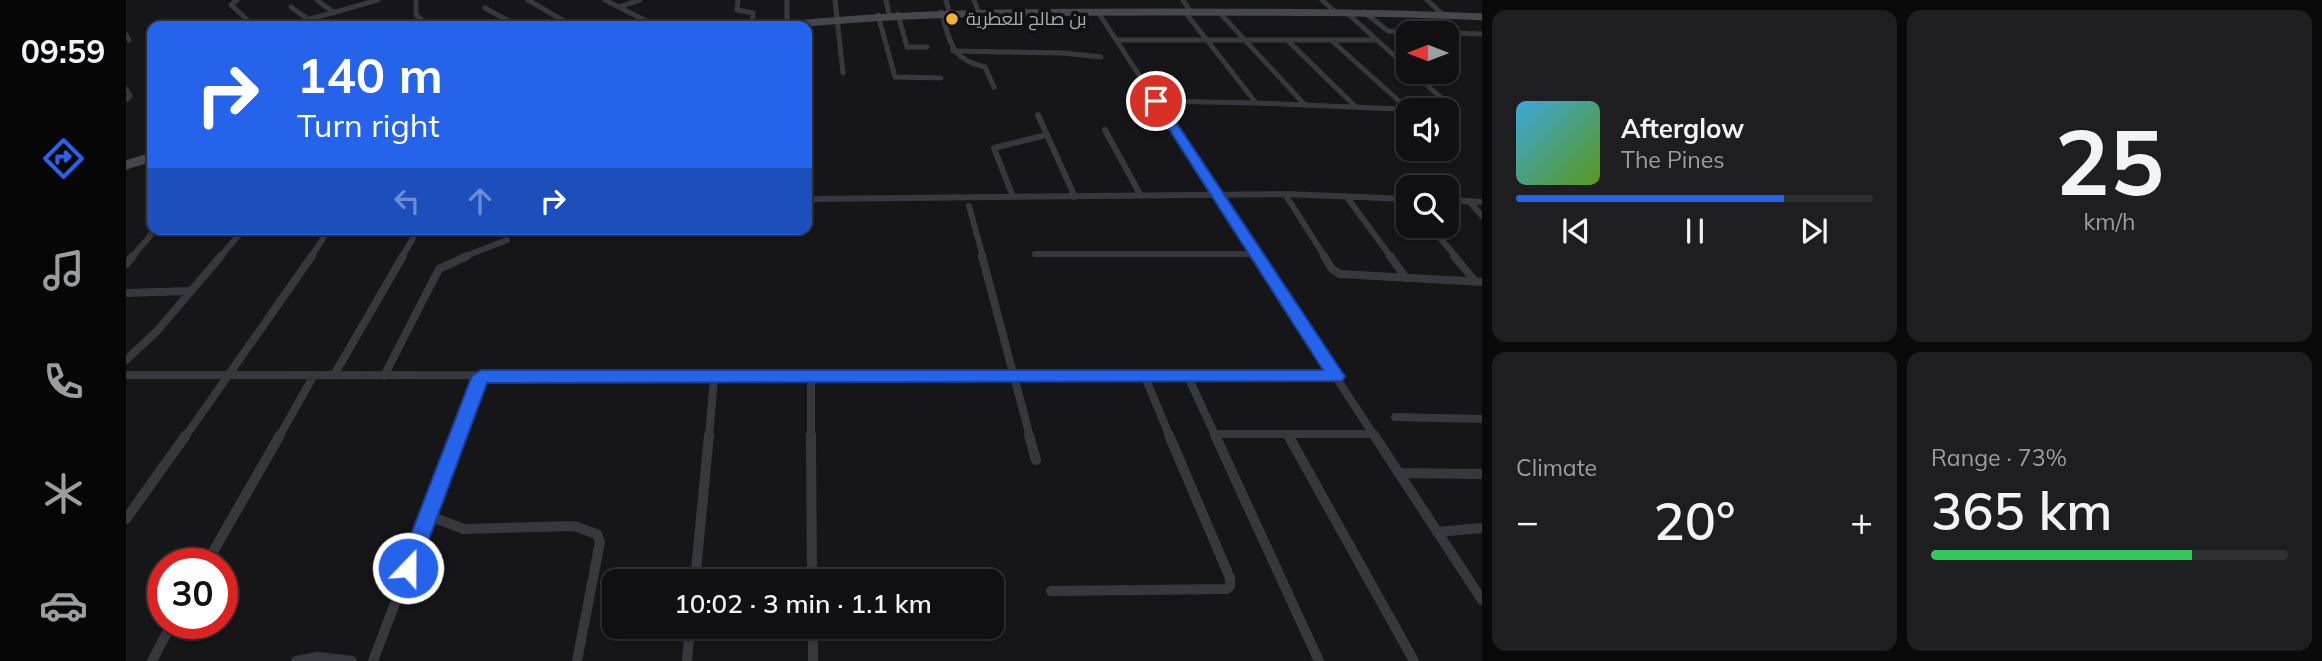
<!DOCTYPE html>
<html lang="en">
<head>
<meta charset="utf-8">
<style>
  body { margin:0; font-family:Mulish,Cairo,sans-serif; background:#1e1e20; color:#f1f3f6; height:100vh; display:flex; flex-direction:column; font-size:26px; white-space:nowrap }
  * { box-sizing:border-box; margin:0 }
  p { font-size:23px; color:#9c9d9f }
  .icon { flex:none; width:38px; height:38px; fill:none; stroke:currentColor; stroke-width:2; stroke-linecap:round; stroke-linejoin:round }
  .map { position:relative; flex:1; overflow:hidden }
  .panel { display:flex; flex-direction:column; gap:10px; padding:10px; background:#09090a; width:840px }
  .panel>* { flex:none }
  .guide { position:absolute; left:21px; top:21px; width:665px; height:214px; border-radius:14px; box-shadow:0 2px 5px #0004,0 0 0 2px #303032; background:#2563eb; color:#fff; overflow:hidden }
  .needle { width:46px; rotate:270deg }
  .buttons { position:absolute; left:1270px; top:21px; display:grid; gap:14px }
  .buttons a { display:grid; place-items:center; width:63px; height:63px; border-radius:14px; background:#101012; box-shadow:0 2px 5px #0004,0 0 0 2px #303032; font-size:35px }
  .speed { position:absolute; left:21px; top:548px; display:flex; gap:14px; font-size:35px; font-weight:700; text-align:center }
  .speed>* { display:grid; place-content:center; width:91px; height:91px; border-radius:50%; background:#101012; box-shadow:0 2px 5px #0004,0 0 0 2px #303032; line-height:1 }
  .speed .limit { border:10px solid #d22; background:#fff; color:#111 }
  .pin { position:absolute; display:grid; place-items:center; width:60px; height:60px; color:#fff; margin:-30px; border:4px solid #fff; border-radius:50%; box-shadow:0 2px 7px #0007 }
  .me { position:absolute; width:77px; margin:-38px; rotate:22deg; stroke-linejoin:round; filter:drop-shadow(0 0 5px #0008) }
  .turn { display:flex; align-items:center; gap:24px; height:147px; padding:0 35px; font-size:32px }
  .turn .icon { width:91px; height:91px; stroke-width:2.5 }
  .turn b { display:block; font-size:49px; line-height:60px }
  .lanes { display:flex; align-items:center; height:66px; padding:0 35px; background:#0003; justify-content:center; gap:35px; direction:ltr }
  .lanes .off { opacity:.35 }
  .big { font-size:52px; font-weight:600; line-height:1.1 }
  .panel .card { flex:1; display:flex; flex-direction:column; justify-content:center; gap:10px; min-width:0; padding:0 24px; border-radius:14px; background:#1e1e20 }
  .panel .dial { align-items:center; gap:0 }
  .dial b { font-size:91px; line-height:1 }
  .song { display:flex; align-items:center; gap:21px }
  .cover { width:84px; height:84px; border-radius:10px; background:linear-gradient(135deg,hsl(200 70% 55%),hsl(90 70% 35%)) }
  .played { height:7px; border-radius:4px; background:linear-gradient(90deg,#2563eb 75%,#303032 75%) }
  .keys { display:flex; justify-content:space-around; direction:ltr }
  .heat { display:flex; justify-content:space-between; align-items:center; font-size:38px; direction:ltr }
  .charge { height:10px; border-radius:5px; background:linear-gradient(90deg,#34c759 73%,#303032 0) }
  .panel .tiles { flex:1; display:grid; gap:10px; grid-template-columns:repeat(2,1fr) }
  .trip { position:absolute; left:476px; top:569px; width:402px; height:70px; border-radius:14px; background:#101012; box-shadow:0 2px 5px #0004,0 0 0 2px #303032; font-weight:600; line-height:70px; text-align:center }
  main { display:flex; flex:1; min-height:0 }
  .tab-bar { display:flex; flex-direction:column; width:126px; justify-content:space-around; align-items:center; background:#060607; color:#9c9d9f }
  .tab-bar .icon { width:49px; height:49px }
  .tab-bar .current { color:#2563eb }
  .tab-bar b { font-size:32px; color:#f1f3f6 }
  .map>svg:first-child { display:block }
</style>
</head>
<body>
<main>
<nav class="tab-bar">
<b>09:59</b>
<svg class="icon current" aria-label="directions" viewBox="0 0 24 24"><path d="M12 3l9 9-9 9-9-9zM9 14v-3h6M13 9l2 2-2 2"/></svg>
<svg class="icon" aria-label="music" viewBox="0 0 24 24"><path d="M9 18V5l10-2v13"/><circle cx="6" cy="18" r="3"/><circle cx="16" cy="16" r="3"/></svg>
<svg class="icon" aria-label="phone" viewBox="0 0 24 24"><path d="M5 4h4l2 5-3 2q2 4 5 5l2-3 5 2v4C11 20 4 13 5 4z"/></svg>
<svg class="icon" aria-label="climate" viewBox="0 0 24 24"><path d="M12 3v18M4 7l16 10M4 17L20 7"/></svg>
<svg class="icon" aria-label="car" viewBox="0 0 24 24"><path d="M5 17H2v-5l4-1 3-4h7l3 4 3 1v5h-3M9 17h6M6 11h13"/><circle cx="7" cy="17" r="2"/><circle cx="17" cy="17" r="2"/></svg>
</nav>
<div class="map">
<svg width="1356" height="661" viewBox="0 0 1356 661">
  <rect width="100%" height="100%" fill="#161618"/>
  <g fill="none" stroke-linecap="round" stroke-linejoin="round">
    <!-- minor-far3 -->
    <path stroke="#37383d" stroke-width="5" d="M111 0 105 5 128 26
      M191 0 208 13
      M290 0V15L303 26
      M402 0 438 21
      M479 0 530 26
      M612 0 611 10 627 13 626 26
      M661 0V25
      M709 0 717 73
      M760 0 763 14
      M820 0 823 12
      M848 0 852 11
      M1057 0 1065 12
      M1196 0 1209 12
      M1301 0 1317 15
      M165 7 183 20
      M493 7 514 0
      M359 8 392 26
      M815 12C825 43 824 59 859 67L868 87
      M972 12 1039 115
      M1093 12 1179 105
      M1220 12 1283 69
      M1238 12 1262 31 1314 33
      M772 14 781 47H801
      M752 15 769 77 815 78
      M73 23 76 26
      M159 26 252 0
      M400 26 438 21
      M1321 33 1355 34
      M0 35 3 40
      M991 40H1248
      M1161 40 1230 107
      M1205 40 1283 110
      M827 51 938 53 975 57
      M1286 72 1330 111H1321
      M0 89 4 96 0 100
      M1030 101 1130 103 1059 12
      M1130 103 1295 110"/>
    <!-- minor-far2 -->
    <path stroke="#37383d" stroke-width="6" d="M1038 113 1132 257
      M912 115 949 197
      M979 130 1015 196
      M1159 194 1199 257
      M1220 196 1265 257
      M887 197 868 148 920 135
      M681 199 1159 194 1283 199
      M1321 200 1356 202
      M1343 201 1356 216
      M843 206 857 257
      M1304 226 1330 257
      M909 254H1128
      M6 257 30 229
      M94 257 118 229
      M185 257 203 229
      M276 257 287 238
      M337 257 381 240"/>
    <!-- minor-far1 -->
    <path stroke="#37383d" stroke-width="8" d="M856 256 904 437
      M1131 256 1249 437
      M1198 256 1206 269 1214 274 1356 282
      M1264 256 1280 278
      M1328 256 1349 281
      M0 264 7 256
      M0 293 64 291
      M0 360 31 331 95 256
      M0 375 1211 376
      M208 375 277 256
      M258 376 313 269 341 256
      M685 376V437
      M1019 377 1044 437
      M1062 377 1090 437
      M1269 417 1356 419
      M1088 434H1248
      M1161 434 1162 437
      M59 437 186 256
      M153 437 188 375
      M332 437 355 376
      M583 437 588 378"/>
    <!-- minor -->
    <path stroke="#37383d" stroke-width="10" d="M685 435 686 581
      M903 435 910 460
      M1089 435 1193 661
      M1162 435 1288 661
      M1248 435 1356 600
      M1272 473 1356 474
      M303 516 338 529 448 526 471 534 474 542 451 661
      M0 519 60 435
      M1311 532 1356 528
      M80 564 154 435
      M569 581 583 435
      M925 591 1101 589 1104 586V578L1043 435
      M687 626V661
      M26 661 46 623
      M170 661 192 657 226 661
      M247 661 333 435
      M561 661 564 626"/>
    <!-- secondary-far1 -->
    <path stroke="#45474d" stroke-width="7" d="M651 26C780 12 908 12 1038 12 1144 12 1250 12 1356 17"/>
    <!-- secondary -->
    <path stroke="#45474d" stroke-width="9" d="M0 165 26 157"/>
  </g>
  <!-- route -->
  <path fill="#2563eb" stroke="#184099" stroke-width="2" d="M1030 98 1036 101 1216 372 1219 376 1216 381 361 383 290 574 282 577 275 574 272 568 346 376 355 370H1197L1025 101Z"/>
  <!-- markers -->
  <circle fill="#f2b134" stroke="#111113" stroke-width="2.5" cx="826" cy="19" r="7"/>
  <g text-anchor="middle" stroke-width="7" stroke-linejoin="round" paint-order="stroke">
    <!-- far-poi labels -->
    <g font-size="18" fill="#a8adb8" stroke="#111113" text-anchor="start">
      <text x="840" y="25">بن صالح للعطرية</text>
    </g>
  </g>
</svg>
<div class="buttons">
<a><svg class="needle" viewBox="-14 -14 28 28"><path d="M0-13l5 13h-10z" fill="#e53935"/><path d="M0 13l5-13h-10z" fill="#9c9d9f"/></svg></a>
<a><svg class="icon" aria-label="sound" viewBox="0 0 24 24"><path d="M4 9h4l5-4v14l-5-4H4zM17 9q2 3 0 6"/></svg></a>
<a><svg class="icon" aria-label="search" viewBox="0 0 24 24"><circle cx="10" cy="10" r="6"/><path d="M15 15l6 6"/></svg></a>
</div>
<div class="speed"><div class="limit">30</div></div>
<div class="pin" style="left:1030px;top:101px;background:#d93025"><svg class="icon" aria-label="arrive" viewBox="0 0 24 24"><path d="M6 21V4h12l-3 4 3 4H6"/></svg></div>
<svg class="me" style="left:282px;top:568px" viewBox="-20 -20 40 40"><circle r="17" fill="#2563eb" stroke="#fff" stroke-width="3"/><path d="M0-11L8 9 0 5-8 9z" fill="#fff"/></svg>
<div class="trip">10:02 · 3 min · 1.1 km</div>
<div class="guide">
<div class="turn"><svg class="icon" aria-label="right" viewBox="0 0 24 24"><path d="M7 20v-9h11M14 6l5 5-5 5"/></svg><div><b>140 m</b>Turn right</div></div>
<div class="lanes"><svg class="icon off" aria-label="left" viewBox="0 0 24 24"><path d="M17 20v-9H6M10 6l-5 5 5 5"/></svg><svg class="icon off" aria-label="ahead" viewBox="0 0 24 24"><path d="M12 20V5M6 11l6-6 6 6"/></svg><svg class="icon" aria-label="right" viewBox="0 0 24 24"><path d="M7 20v-9h11M14 6l5 5-5 5"/></svg></div>
</div>
</div>
<section class="panel">
<div class="tiles">
<div class="card">
<div class="song"><i class="cover"></i><div><b>Afterglow</b><p>The Pines</p></div></div>
<div class="played"></div>
<div class="keys"><svg class="icon" aria-label="previous" viewBox="0 0 24 24"><path d="M18 5L8 12l10 7zM5 5v14"/></svg><svg class="icon" aria-label="pause" viewBox="0 0 24 24"><path d="M8 5v14M16 5v14"/></svg><svg class="icon" aria-label="next" viewBox="0 0 24 24"><path d="M6 5l10 7-10 7zM19 5v14"/></svg></div>
</div>
<div class="card dial"><b>25</b><p>km/h</p></div>
<div class="card"><p>Climate</p>
<div class="heat"><a>−</a><b class="big">20°</b><a>+</a></div>
</div>
<div class="card"><p>Range · 73%</p><b class="big">365 km</b><div class="charge"></div></div>
</div>
</section>
</main>
</body>
</html>
